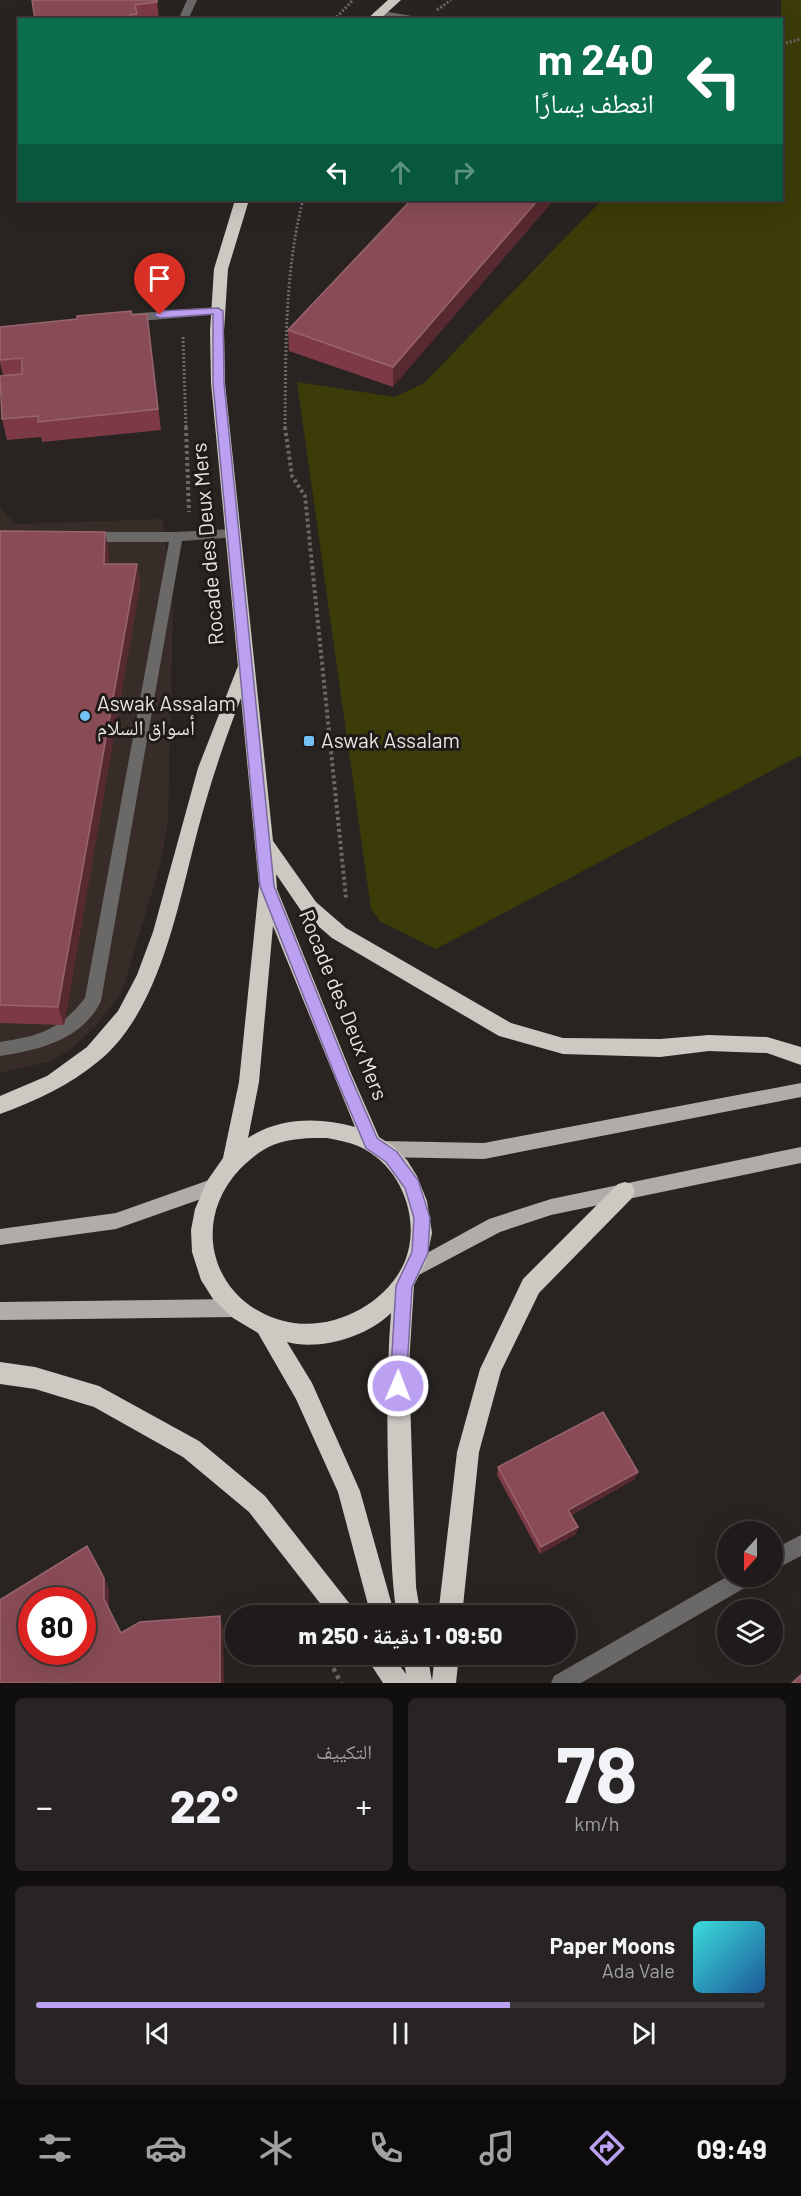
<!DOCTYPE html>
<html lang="ar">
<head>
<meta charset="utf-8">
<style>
  body { margin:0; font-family:Barlow,"Noto Naskh Arabic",sans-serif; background:#272423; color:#f1f3f6; direction:rtl; height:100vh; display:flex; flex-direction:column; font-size:22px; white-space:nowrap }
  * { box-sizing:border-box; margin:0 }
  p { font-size:20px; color:#a1a1a2 }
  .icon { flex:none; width:33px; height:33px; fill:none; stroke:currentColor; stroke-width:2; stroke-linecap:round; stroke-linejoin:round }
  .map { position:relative; height:1683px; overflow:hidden; direction:ltr }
  .details { display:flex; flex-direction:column; gap:15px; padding:15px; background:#110f0e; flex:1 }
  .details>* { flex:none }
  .hud { position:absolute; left:18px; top:18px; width:765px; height:183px; border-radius:0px; box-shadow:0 6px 24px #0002,0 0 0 2px #3c3939; direction:rtl; background:#0b6e4f; color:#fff; overflow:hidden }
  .needle { width:39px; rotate:201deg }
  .controls { position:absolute; left:717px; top:1521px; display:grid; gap:12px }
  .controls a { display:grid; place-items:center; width:66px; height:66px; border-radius:50%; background:#1f1b1a; box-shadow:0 6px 24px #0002,0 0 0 2px #3c3939; font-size:30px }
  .speed { position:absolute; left:18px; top:1587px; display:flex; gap:12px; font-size:30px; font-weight:700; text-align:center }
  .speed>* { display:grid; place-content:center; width:78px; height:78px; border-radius:50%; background:#1f1b1a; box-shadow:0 6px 24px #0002,0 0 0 2px #3c3939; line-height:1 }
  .speed .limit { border:9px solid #d22; background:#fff; color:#111 }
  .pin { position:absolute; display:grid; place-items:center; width:51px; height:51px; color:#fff; margin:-62px -26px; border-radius:50% 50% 50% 0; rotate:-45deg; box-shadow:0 0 6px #0007 }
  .pin .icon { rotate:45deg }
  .me { position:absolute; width:66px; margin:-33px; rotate:1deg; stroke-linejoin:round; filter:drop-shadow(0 0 4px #0008) }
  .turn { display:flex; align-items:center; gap:21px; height:126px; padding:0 30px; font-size:27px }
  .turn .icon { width:78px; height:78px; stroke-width:2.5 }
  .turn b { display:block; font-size:42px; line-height:51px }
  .lanes { display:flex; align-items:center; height:57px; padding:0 30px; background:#0003; justify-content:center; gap:30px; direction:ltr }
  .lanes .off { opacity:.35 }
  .big { font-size:45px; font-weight:800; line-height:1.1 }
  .details .card { flex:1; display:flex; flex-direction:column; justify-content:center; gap:9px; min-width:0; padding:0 21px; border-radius:9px; background:#272423 }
  .details .dial { align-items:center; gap:0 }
  .dial b { font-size:78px; line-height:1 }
  .song { display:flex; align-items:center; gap:18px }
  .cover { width:72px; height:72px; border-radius:9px; background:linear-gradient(135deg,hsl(180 70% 55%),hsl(210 70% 35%)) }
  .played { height:6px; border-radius:3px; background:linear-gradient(90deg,#bca0f2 65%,#3c3939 65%) }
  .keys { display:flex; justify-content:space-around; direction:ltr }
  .heat { display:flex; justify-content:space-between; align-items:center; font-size:33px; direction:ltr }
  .details .tiles { flex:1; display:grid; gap:15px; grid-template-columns:1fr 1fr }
  .card:last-child { grid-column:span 2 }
  .trip { position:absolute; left:225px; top:1605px; width:351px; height:60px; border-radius:30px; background:#1f1b1a; box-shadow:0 6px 24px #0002,0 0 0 2px #3c3939; font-weight:800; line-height:60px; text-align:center; direction:rtl }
  .tabs { display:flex; height:96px; justify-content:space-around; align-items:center; background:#0c0b0a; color:#a1a1a2 }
  .tabs .icon { width:42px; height:42px }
  .tabs .on { color:#bca0f2 }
  .tabs b { font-size:27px; color:#f1f3f6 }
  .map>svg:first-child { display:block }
</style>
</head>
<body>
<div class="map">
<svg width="801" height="1683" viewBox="0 0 801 1683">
  <rect width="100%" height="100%" fill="#292422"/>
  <!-- built -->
  <path fill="#372c27" d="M0 507 15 524 163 519 173 611 168 821 160 865 122 992 96 1026 71 1049 52 1061 0 1073Z"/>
  <!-- green -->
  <path fill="#3b3c08" d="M781 0H801V755L436 949 381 922 371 909 297 382 395 397 424 383 602 200H782Z"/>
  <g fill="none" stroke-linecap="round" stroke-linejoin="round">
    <!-- path-far2 -->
    <path stroke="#6c6866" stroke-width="3" stroke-dasharray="2 2" stroke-linecap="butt" d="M437 10 451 0
      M334 20 353 0
      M782 44 801 39
      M183 337 186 428
      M285 428C286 353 284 274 303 200"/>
    <!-- path-far1 -->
    <path stroke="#6c6866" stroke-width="4" stroke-dasharray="3 3" stroke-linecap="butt" d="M186 427 189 512
      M285 427 292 476 305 496 346 898"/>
    <!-- path -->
    <path stroke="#6c6866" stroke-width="4.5" stroke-dasharray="4 4" stroke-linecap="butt" d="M326 1654 341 1683"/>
    <!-- lane -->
    <path fill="#6a6967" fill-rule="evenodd" d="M218 307 222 308V314L128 322 122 318 128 314Z
      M233 529 238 531 240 534 238 537 182 541 101 1001C82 1040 39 1050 0 1056V1042C39 1036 60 1030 85 998L169 542H87L80 537 87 532H176Z
      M801 1535V1556L772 1571V1550Z
      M728 1576H756L753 1583 581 1683H551L554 1676Z"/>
    <!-- street -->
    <path fill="#6a6967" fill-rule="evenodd" d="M187 0H197L188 20H178Z
      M378 10 417 17 422 20H398L375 15 373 13Z"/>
    <!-- primary -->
    <path fill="#b0ada8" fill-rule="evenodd" d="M801 1083V1097L484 1159 382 1157 376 1154 374 1149 376 1144 382 1141 484 1143Z
      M801 1147V1163L551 1215 500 1232 413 1278 407 1276 404 1270 407 1264 489 1219 551 1199Z
      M212 1179 218 1181 221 1187 218 1193 116 1229 0 1245V1229L116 1213Z
      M235 1299 241 1302 244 1308 241 1314 235 1317 0 1320V1302Z"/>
    <!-- highway -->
    <path fill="#ccc8c2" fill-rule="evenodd" d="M388 0H401L379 20H366Z
      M235 200H249L228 269 224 331 225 383 273 841 316 902 346 928 511 1023 563 1038 660 1039 709 1035 767 1037 801 1047V1065L767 1053 709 1051 660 1057 563 1054 499 1036 332 938 302 912 276 874 277 889 351 1073 379 1137 393 1146 407 1160 417 1176 427 1201 432 1233 426 1262 414 1285 409 1365 416 1587 421 1616H397C391 1578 391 1540 389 1501 387 1438 386 1376 391 1313 367 1337 319 1351 287 1342L312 1383 360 1491 395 1616H371L338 1492 296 1399 258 1333 233 1318 213 1299 201 1280 192 1252 191 1230 195 1209 207 1181 223 1158 239 1082 259 886 241 698C224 742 209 787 197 833 178 905 160 1010 100 1060 70 1085 36 1101 0 1114V1096L47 1076 87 1047 118 1011 137 975 153 932 198 768 238 666 211 383 210 331 214 269ZM273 926 355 1127C320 1117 279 1117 248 1138L259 1082ZM327 1138C337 1140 348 1142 358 1146 400 1164 422 1218 405 1261 388 1302 338 1329 294 1323 216 1311 186 1226 240 1169 250 1159 261 1150 273 1145 290 1138 309 1138 327 1138Z
      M625 1182 632 1184 635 1191 632 1198 539 1293 501 1371 479 1452 462 1616H438L457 1452 480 1369 523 1279 618 1184Z
      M0 1362 35 1367 99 1386 199 1441 265 1496 353 1608 357 1616H330L249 1512 183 1457 94 1407 35 1389 0 1384Z
      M364 1654H391L406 1674 403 1654H427L432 1681 435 1654H459L456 1683H383Z"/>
  </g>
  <!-- wall -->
  <path fill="#7d3a46" d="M157 0 159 20H35Z
    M411 200 393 387 289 351 288 330Z
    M147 314 161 430 42 442 41 437 7 440 2 419 3 375 0 363V327Z
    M0 531 109 552 108 564H137L140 584 64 1025 0 1023Z
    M498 1467 635 1479 571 1515 576 1534 540 1554 497 1475Z"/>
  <!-- shaded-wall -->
  <path fill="#572930" d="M538 200H554L393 387V367Z
    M105 532 109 552 108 585 104 564Z
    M137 564 140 584 64 1025 58 1007Z
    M638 1472 635 1479 566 1517 568 1510Z
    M578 1527 576 1534 540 1554 541 1547Z
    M104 1578 109 1589V1610L104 1599Z
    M220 1616 223 1627 224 1683H220Z"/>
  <!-- building -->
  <path fill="#894c57" stroke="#98646d" stroke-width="1.5" fill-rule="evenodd" d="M32 0H157V2L135 5 137 14 130 15 131 20H35Z
    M411 200H538L393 367 288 330Z
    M131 311 132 315 147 314 158 409 38 422V416L2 419 0 376 22 374V358L0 360V327L77 319V316Z
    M0 531 105 532 104 564H137L58 1007 0 1005Z
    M603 1412 638 1472 568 1510 578 1527 541 1547 498 1467Z
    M87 1546 104 1578V1599L121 1633 140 1622 220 1616V1683H0V1600ZM32 1600H82V1652H32Z
    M801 1675V1683H792Z"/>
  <!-- route -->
  <path fill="#bca0f2" stroke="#7a689d" stroke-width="1.5" d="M218 308 223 311 224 383 274 886 349 1073 377 1138 397 1152 418 1180 430 1218 428 1253 412 1287 406 1386 404 1392 398 1394 392 1392 390 1386 396 1286 412 1252 414 1218 405 1188 386 1162 366 1148 334 1073 260 886 213 383V314L160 318 154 315 160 311Z"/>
  <!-- markers -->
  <g fill="#72c1f5" stroke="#201b18" stroke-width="2">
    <circle cx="85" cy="716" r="6"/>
    <rect x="303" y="735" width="12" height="12" rx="3"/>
  </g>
  <g text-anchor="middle" stroke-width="6" stroke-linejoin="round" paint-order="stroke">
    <!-- street labels -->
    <g font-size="21" fill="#e8e4e3" stroke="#201b18">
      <text transform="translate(208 544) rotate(-95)" y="7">Rocade des Deux Mers</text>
      <text transform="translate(343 1005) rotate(68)" y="7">Rocade des Deux Mers</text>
    </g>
    <!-- poi labels -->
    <g font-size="21" fill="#e8e4e3" stroke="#201b18" text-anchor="start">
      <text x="97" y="711">Aswak Assalam<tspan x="97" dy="24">أسواق السلام</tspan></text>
      <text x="321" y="748">Aswak Assalam</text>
    </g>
  </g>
</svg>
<div class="controls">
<a><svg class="needle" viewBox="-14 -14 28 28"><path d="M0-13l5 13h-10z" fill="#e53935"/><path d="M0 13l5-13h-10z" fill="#a1a1a2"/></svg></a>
<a><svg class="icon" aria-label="layers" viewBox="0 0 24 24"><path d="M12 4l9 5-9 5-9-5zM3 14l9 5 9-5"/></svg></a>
</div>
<div class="speed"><div class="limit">80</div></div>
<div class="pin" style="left:160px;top:315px;background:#d93025"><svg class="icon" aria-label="arrive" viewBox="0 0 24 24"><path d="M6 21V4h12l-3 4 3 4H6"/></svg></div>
<svg class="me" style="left:398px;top:1386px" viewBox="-20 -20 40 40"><circle r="17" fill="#bca0f2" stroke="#fff" stroke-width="3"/><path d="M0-11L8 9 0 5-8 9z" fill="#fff"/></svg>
<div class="trip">09:50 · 1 دقيقة · 250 m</div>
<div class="hud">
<div class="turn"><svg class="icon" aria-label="left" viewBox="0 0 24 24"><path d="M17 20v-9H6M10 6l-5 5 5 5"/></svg><div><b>240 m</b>انعطف يسارًا</div></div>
<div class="lanes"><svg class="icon" aria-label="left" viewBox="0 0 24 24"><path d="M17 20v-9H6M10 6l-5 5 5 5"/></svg><svg class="icon off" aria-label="ahead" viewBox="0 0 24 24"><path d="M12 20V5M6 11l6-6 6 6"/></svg><svg class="icon off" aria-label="right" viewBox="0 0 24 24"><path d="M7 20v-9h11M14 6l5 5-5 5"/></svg></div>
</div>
</div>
<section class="details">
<div class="tiles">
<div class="card dial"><b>78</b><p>km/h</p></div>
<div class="card"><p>التكييف</p>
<div class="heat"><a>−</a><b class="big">22°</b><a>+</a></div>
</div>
<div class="card">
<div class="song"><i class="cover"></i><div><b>Paper Moons</b><p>Ada Vale</p></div></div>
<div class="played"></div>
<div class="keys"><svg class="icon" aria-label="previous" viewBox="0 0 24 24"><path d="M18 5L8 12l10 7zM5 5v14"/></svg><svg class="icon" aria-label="pause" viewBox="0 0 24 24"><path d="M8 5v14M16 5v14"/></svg><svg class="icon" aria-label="next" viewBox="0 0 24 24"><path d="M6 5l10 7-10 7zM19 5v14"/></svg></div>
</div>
</div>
</section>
<nav class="tabs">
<b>09:49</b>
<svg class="icon on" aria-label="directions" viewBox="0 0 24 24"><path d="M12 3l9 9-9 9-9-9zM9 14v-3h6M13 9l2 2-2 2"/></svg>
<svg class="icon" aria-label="music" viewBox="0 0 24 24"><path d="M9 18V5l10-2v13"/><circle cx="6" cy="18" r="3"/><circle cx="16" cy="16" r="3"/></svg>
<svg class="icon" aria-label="phone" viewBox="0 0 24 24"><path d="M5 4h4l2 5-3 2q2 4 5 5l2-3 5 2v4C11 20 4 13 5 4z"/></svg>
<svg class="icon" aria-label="climate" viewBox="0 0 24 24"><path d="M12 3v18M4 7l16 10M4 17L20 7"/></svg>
<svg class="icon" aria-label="car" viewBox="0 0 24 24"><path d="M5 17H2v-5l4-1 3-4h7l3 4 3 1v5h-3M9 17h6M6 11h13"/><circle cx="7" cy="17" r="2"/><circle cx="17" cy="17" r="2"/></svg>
<svg class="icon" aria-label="filters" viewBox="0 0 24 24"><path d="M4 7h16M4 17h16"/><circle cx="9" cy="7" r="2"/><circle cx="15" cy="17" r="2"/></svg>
</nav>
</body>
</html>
